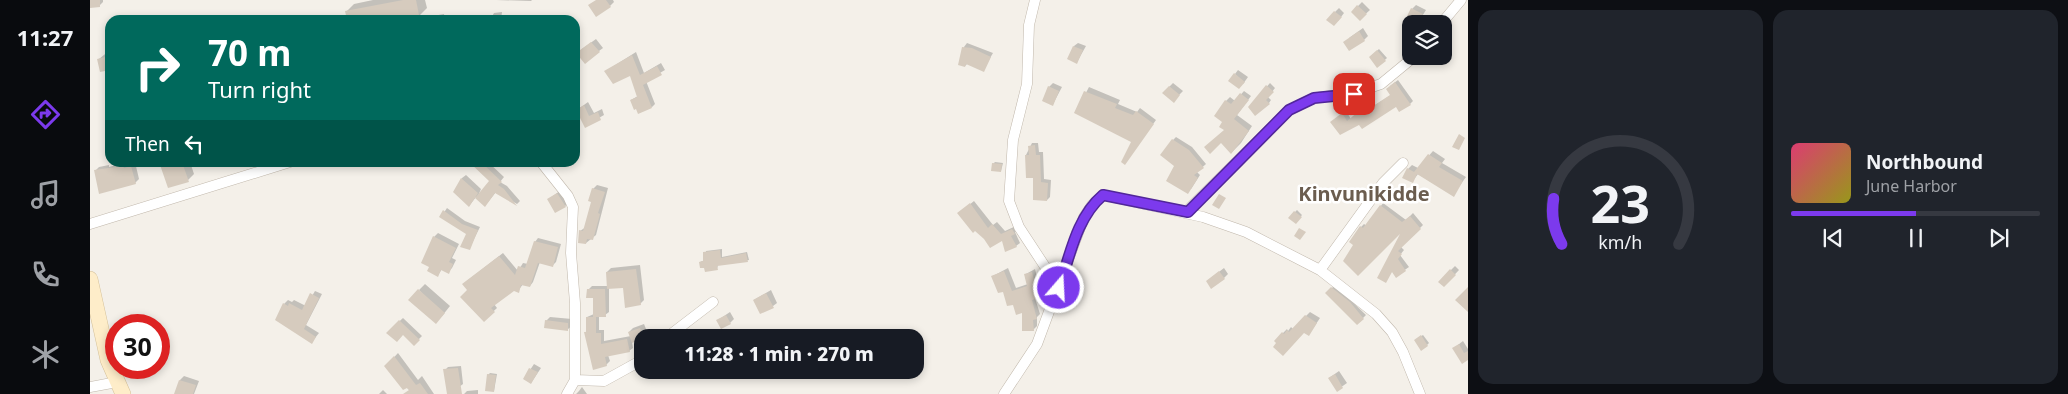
<!DOCTYPE html>
<html lang="en">
<head>
<meta charset="utf-8">
<style>
  body { margin:0; font-family:"Noto Sans",sans-serif; background:#20242c; color:#f1f3f6; height:100vh; display:flex; flex-direction:column; font-size:19px; white-space:nowrap }
  * { box-sizing:border-box; margin:0 }
  p { font-size:16px; color:#9ea1a6 }
  .icon { flex:none; width:28px; height:28px; fill:none; stroke:currentColor; stroke-width:2; stroke-linecap:round; stroke-linejoin:round }
  .map { position:relative; flex:1; overflow:hidden }
  .panel { display:flex; flex-direction:column; gap:10px; padding:10px; background:#0d0f14; width:600px }
  .panel>* { flex:none }
  .hud { position:absolute; left:15px; top:15px; width:475px; height:152px; border-radius:15px; box-shadow:0 2px 8px #0003; background:#00695c; color:#fff; overflow:hidden }
  .tools { position:absolute; left:1312px; top:15px; display:grid; gap:10px }
  .tools a { display:grid; place-items:center; width:50px; height:50px; border-radius:10px; background:#171b24; box-shadow:0 2px 8px #0003; font-size:25px }
  .speed { position:absolute; left:15px; top:314px; display:flex; gap:10px; font-size:25px; font-weight:700; text-align:center }
  .speed>* { display:grid; place-content:center; width:65px; height:65px; border-radius:50%; background:#171b24; box-shadow:0 2px 8px #0003; line-height:1 }
  .speed .limit { border:8px solid #d22; background:#fff; color:#111 }
  .pin { position:absolute; display:grid; place-items:center; width:42px; height:42px; color:#fff; margin:-21px; border-radius:10px; box-shadow:0 2px 8px #0006 }
  .me { position:absolute; width:55px; margin:-28px; rotate:19deg; stroke-linejoin:round; filter:drop-shadow(0 0 4px #0008) }
  .turn { display:flex; align-items:center; gap:18px; height:105px; padding:0 20px; font-size:22px }
  .turn .icon { width:65px; height:65px; stroke-width:2.5 }
  .turn b { display:block; font-size:35px; line-height:42px }
  .then { display:flex; align-items:center; height:48px; padding:0 20px; background:#0003; gap:10px; font-size:19px }
  .panel .tile { flex:1; display:flex; flex-direction:column; justify-content:center; gap:8px; min-width:0; padding:0 18px; border-radius:15px; background:#20242c }
  .panel .dial { align-items:center; gap:0 }
  .dial svg { height:130px; overflow:visible; fill:none; stroke:#363941; stroke-width:7; stroke-linecap:round; text-anchor:middle }
  .dial text { fill:#f1f3f6; stroke:none }
  .song { display:flex; align-items:center; gap:15px }
  .cover { width:60px; height:60px; border-radius:8px; background:linear-gradient(135deg,hsl(340 70% 55%),hsl(60 70% 35%)) }
  .played { height:5px; border-radius:2px; background:linear-gradient(90deg,#7c3aed 50%,#363941 50%) }
  .keys { display:flex; justify-content:space-around; direction:ltr }
  .panel .tiles { flex:1; display:grid; gap:10px; grid-template-columns:repeat(2,1fr) }
  .trip { position:absolute; left:544px; top:329px; width:290px; height:50px; border-radius:15px; background:#171b24; box-shadow:0 2px 8px #0003; font-weight:800; line-height:50px; text-align:center }
  main { display:flex; flex:1; min-height:0 }
  .tab-bar { display:flex; flex-direction:column; width:90px; justify-content:space-around; align-items:center; background:#090b0e; color:#9ea1a6 }
  .tab-bar .icon { width:35px; height:35px }
  .tab-bar .current { color:#7c3aed }
  .tab-bar b { font-size:22px; color:#f1f3f6 }
  .map>svg:first-child { display:block }
</style>
</head>
<body>
<main>
<nav class="tab-bar">
<b>11:27</b>
<svg class="icon current" aria-label="directions" viewBox="0 0 24 24"><path d="M12 3l9 9-9 9-9-9zM9 14v-3h6M13 9l2 2-2 2"/></svg>
<svg class="icon" aria-label="music" viewBox="0 0 24 24"><path d="M9 18V5l10-2v13"/><circle cx="6" cy="18" r="3"/><circle cx="16" cy="16" r="3"/></svg>
<svg class="icon" aria-label="phone" viewBox="0 0 24 24"><path d="M5 4h4l2 5-3 2q2 4 5 5l2-3 5 2v4C11 20 4 13 5 4z"/></svg>
<svg class="icon" aria-label="climate" viewBox="0 0 24 24"><path d="M12 3v18M4 7l16 10M4 17L20 7"/></svg>
</nav>
<div class="map">
<svg width="1378" height="394" viewBox="0 0 1378 394">
  <rect width="100%" height="100%" fill="#f4f0e9"/>
  <!-- shadow -->
  <path fill="#0003" d="M0 0H13V2L9 6 0 7Z
    M283 0H335L337 8 329 16 310 20H258L256 12 264 4Z
    M406 0H442L441 1Z
    M506 0H523L524 2 520 6Z
    M1272 2 1280 10 1270 19 1262 12Z
    M1326 5 1336 10 1329 21 1322 9Z
    M1249 8 1254 13 1248 21 1245 12Z
    M412 12 411 20H400L404 13Z
    M354 14 355 20H334L337 17Z
    M1273 28 1278 36 1274 40 1259 38Z
    M506 39 513 48 509 51 492 49Z
    M877 43 903 53 893 70 878 63 875 66 874 47Z
    M988 43 996 46 987 62 984 46Z
    M1289 49 1297 58 1288 66 1280 57Z
    M20 50V93H19L17 69 9 59Z
    M546 52 554 73 571 63 575 70 556 81 565 104 562 107 541 100 548 96 541 74 516 71Z
    M1148 70 1158 77 1153 84 1145 74Z
    M1308 80 1323 101 1320 104 1307 105 1270 123 1245 120 1256 111 1261 119 1278 105 1281 108 1301 95 1300 86Z
    M963 83 972 87 963 104 959 87Z
    M1083 83 1093 91 1083 101 1074 92Z
    M1180 83 1185 88 1178 97 1181 100 1179 103 1159 107Z
    M999 87 1030 100 1028 104 1047 112 1050 108 1066 120 1038 159 1043 141 986 112Z
    M1154 91 1161 96 1147 115 1162 126 1151 143 1141 153 1134 122 1136 101 1140 97 1145 101Z
    M498 102 504 113 512 109 514 115 495 126 487 110Z
    M1086 137 1102 147 1116 164 1107 172 1110 175 1101 189 1086 165 1083 140Z
    M942 143H948L949 152H953L954 179 961 180 960 197 957 200 936 155Z
    M1343 151 1355 159 1352 163 1376 177 1363 195 1328 174 1322 182 1318 169 1322 165 1328 168Z
    M37 162H45L49 179 45 183 5 171 9 167 19 165V167Z
    M71 162H100L104 174 98 180Z
    M381 162H398L414 177 410 182 417 186 430 201 427 204 406 192 398 202 386 197 379 206 365 192 372 178 376 175 391 189 388 196 401 181Z
    M905 162 913 163 911 171 903 164Z
    M507 185 518 188 506 235 496 243 490 231 496 227 503 201V189Z
    M471 190 479 203 475 206 459 199Z
    M884 201 903 225 907 222 915 231 926 226 928 229 925 232 930 243 926 246 913 240 873 210Z
    M1293 203 1316 220 1323 213 1333 225 1311 247 1314 250 1310 255 1319 267 1306 276 1302 271 1296 281 1313 229 1264 245 1271 227 1274 224 1277 226Z
    M357 208 375 221 390 227 379 249 377 233 351 217Z
    M1207 210 1212 215 1206 222 1200 217Z
    M348 233 369 244 362 258 366 260 362 268 358 272 352 269 348 275 341 266 344 237Z
    M448 238 471 244 466 262 463 265 450 262 443 282 440 286 433 284 428 291 423 290 404 304 407 308 394 320 378 290 377 281 413 253 428 271 433 263 438 264 445 242Z
    M632 249V257L657 252 659 260 628 265 627 269 615 266 610 262 615 260 616 251Z
    M550 265 554 300 550 304 534 287 519 288V312L515 315 509 316V330H514V341L541 336 539 332 543 328 554 324 558 334 542 342 543 348 539 351 518 355 520 361 516 365 495 333 497 330V317L504 314V297L498 290 502 286H518L517 272 521 268Z
    M1365 266 1369 270 1354 286 1349 282Z
    M918 268 926 288 938 284 936 274 945 269 949 285 956 283 959 290 945 298 950 314 947 317V326L943 330 933 311 924 303 903 276Z
    M1134 268 1138 274 1134 278H1121Z
    M335 284 360 306 352 316 329 290Z
    M1245 285 1276 315 1267 324 1237 293Z
    M681 290 687 303 683 306 664 300Z
    M225 291 232 294 216 325 229 333 221 343 194 304 198 300 202 302 204 300 216 306Z
    M640 312 644 319 640 323 628 320Z
    M1220 312 1230 318 1222 330 1214 331 1188 343 1185 341 1197 329 1198 331 1201 327 1203 329Z
    M460 317 482 319V326L478 329 456 321Z
    M313 318 332 336 324 344 313 333 298 332Z
    M1333 335 1339 343 1337 345 1327 339Z
    M1373 341 1378 349V359L1364 348Z
    M308 353 328 380 332 376 344 394H323L296 366Z
    M444 364 451 368 441 383 434 379Z
    M371 366 373 384 369 387 355 370 358 367Z
    M1249 371 1257 383 1247 390 1239 378Z
    M400 373 407 374 404 391 398 375Z
    M94 376 109 381 104 394H89L90 380Z
    M492 387 497 394H486L489 391Z
    M293 390 297 394H289Z
    M388 390V394H374L377 391Z"/>
  <!-- building -->
  <path fill="#d6cbbe" d="M0 0H10V7L0 8Z
    M313 0H326L330 20H257L255 11Z
    M506 0H516L521 7 506 17 498 5Z
    M1267 5 1277 14 1270 21 1261 12Z
    M1321 8 1333 14 1329 22 1317 16Z
    M1244 11 1252 17 1244 26 1236 20Z
    M1269 31 1275 41 1259 51 1253 42Z
    M501 42 510 52 495 64 486 53Z
    M983 46 993 50 987 64 977 59Z
    M872 47 882 48 901 57 894 72 876 64 875 67 868 65Z
    M1287 50 1296 61 1287 68 1279 57Z
    M542 55 550 75 567 66 572 75 553 85 562 108 548 114 546 109 544 110 540 100 547 97 540 76 523 84 514 71Z
    M20 56V70L10 72 7 59Z
    M1144 73 1155 82 1149 89 1138 81Z
    M1305 82 1321 105 1309 112 1306 107 1272 129 1269 125 1250 135 1240 122 1252 113 1257 121 1274 107 1277 110 1300 95 1296 89Z
    M1176 85 1184 92 1176 100 1180 104 1165 116 1158 107Z
    M958 86 969 91 963 106 952 101Z
    M1079 86 1090 95 1084 103 1072 93Z
    M994 91 1027 104 1025 108 1043 115 1046 111 1064 124 1035 165 1031 162 1041 142 984 113Z
    M1150 93 1159 100 1144 119 1159 131 1141 154 1131 143 1120 154 1114 147 1134 130 1129 127 1132 122 1124 116 1135 100 1141 104Z
    M494 105 499 116 508 112 511 120 495 128 486 110Z
    M1369 134 1375 138 1369 150 1362 147Z
    M1082 139 1099 150 1114 168 1104 175 1108 178 1098 194 1076 181 1084 166 1070 155Z
    M945 145 946 155H950L951 182 958 183 957 201 943 200V178H936L935 155H939L938 146Z
    M1338 154 1352 163 1349 167 1373 181 1364 197 1327 174 1323 183 1312 178 1317 168 1324 172Z
    M69 162H92L99 182 78 188Z
    M379 162H391L412 182 408 185 414 189 427 206 405 193 395 207 385 198 399 181Z
    M902 163 912 164 911 172 901 171Z
    M33 166 34 168 41 166 46 184 9 194 4 170Z
    M371 178 388 193 379 207 363 192Z
    M502 188 515 192 508 213 510 214 503 240 497 239 496 244 488 243 489 230 493 231 501 202 498 201Z
    M467 193 476 207 465 213 457 199Z
    M1129 194 1136 198 1129 209 1122 205Z
    M880 203 898 228 902 224 911 234 922 229 925 234 921 236 927 247 915 252 912 241 900 248 894 239 885 231 883 233 867 213Z
    M1290 205 1312 222 1320 216 1331 229 1308 251 1312 254 1308 259 1316 271 1306 278 1302 272 1296 283 1287 278 1310 234 1268 276 1253 261 1263 245 1259 242 1270 226 1273 228Z
    M353 210 372 224 388 230 380 250 370 247 376 234 349 217Z
    M1204 211 1212 217 1206 224 1198 218Z
    M1209 228 1216 232 1210 240 1204 236Z
    M343 236 366 248 359 262 363 264 359 274 351 270 348 277 337 271 339 267 331 263Z
    M444 241 468 247 463 267 448 263 440 287 431 285 429 293 424 291 401 308 405 312 394 322 370 297 377 290 372 284 409 256 425 275 428 266 435 268Z
    M630 250 631 258 656 253 658 262 627 266 628 270 615 272 614 268H610L609 262 613 261V252Z
    M546 269 551 305 535 308 533 288 517 289 516 272Z
    M1360 269 1366 275 1354 287 1348 282Z
    M914 271 922 291 937 286 934 274 942 272 946 288 952 285 956 295 942 300 947 319 943 320 944 331H932V313L926 315 923 305 917 306 913 292 908 293 901 276Z
    M1129 271 1135 279 1121 289 1116 281Z
    M1241 287 1260 302 1274 319 1267 325 1235 293Z
    M1378 287V312L1365 300Z
    M328 289 355 313 346 324 318 300Z
    M497 289H515L516 317H506V333H511V344L537 339 540 352 515 357 517 366 503 370 494 332H496V317H503V298H496Z
    M220 293 229 298 214 329 226 337 222 344 185 320 193 303 198 306 199 303 212 310Z
    M676 293 684 308 670 314 663 300Z
    M636 315 641 324 631 329 626 320Z
    M1215 315 1227 323 1219 336 1214 333 1193 356 1183 347 1186 343 1184 341 1192 332 1194 334 1197 330 1199 332Z
    M309 320 330 340 324 346 313 335 307 342 296 333Z
    M455 320 478 323V331L454 328Z
    M550 328 554 338 542 343 538 332Z
    M1331 335 1338 346 1331 351 1324 340Z
    M1369 344 1374 353 1378 351V360L1372 364 1362 348Z
    M304 356 326 385 330 383 338 394H313L319 390 317 388 313 390 294 366Z
    M368 368 372 394H357L353 369Z
    M439 368 448 372 441 384 433 379Z
    M397 374 406 375 404 392 395 391Z
    M1245 374 1253 388 1247 392 1238 378Z
    M89 380 106 385 103 394H84Z"/>
  <g fill="none" stroke-linecap="round" stroke-linejoin="round">
    <defs>
      <path id="street" d="M945 0 939 25 937 84 923 140 919 201 929 227 969 288
        M1351 24 1371 0
        M451 162 478 196 483 207 481 253 485 303V380L477 394
        M1095 213 1199 110 1224 98 1264 93 1291 84 1325 56
        M0 224 200 162
        M1230 270 1293 183 1313 163
        M576 338 623 302
        M485 380 514 381 552 360
        M0 387 27 382
        M914 394 947 344 994 217 1002 205 1013 195 1113 217 1156 232 1230 270 1286 314 1302 332 1313 352 1330 394"/>
      <path id="secondary" d="M0 279 18 360 33 394"/>
    </defs>
    <!-- street casing -->
    <use href="#street" stroke="#c0b7ab" stroke-width="11"/>
    <!-- secondary casing -->
    <use href="#secondary" stroke="#d4c099" stroke-width="16"/>
    <!-- street -->
    <use href="#street" stroke="#fff" stroke-width="10"/>
    <!-- secondary -->
    <use href="#secondary" stroke="#feedc9" stroke-width="15"/>
  </g>
  <g fill="none" stroke-linecap="round" stroke-linejoin="round">
    <defs>
      <path id="route" d="M969 288C980 256 986 218 1013 195L1098 212 1199 110 1224 98 1264 94"/>
    </defs>
    <!-- route casing -->
    <use href="#route" stroke="#51269a" stroke-width="12"/>
    <!-- route -->
    <use href="#route" stroke="#7c3aed" stroke-width="9"/>
  </g>
  <g text-anchor="middle" stroke-width="5" stroke-linejoin="round" paint-order="stroke">
    <!-- quarter labels -->
    <g font-size="20" font-weight="bold" fill="#6b5d4f" stroke="#fff">
      <text x="1274" y="201">Kinvunikidde</text>
    </g>
  </g>
</svg>
<div class="tools">
<a><svg class="icon" aria-label="layers" viewBox="0 0 24 24"><path d="M12 4l9 5-9 5-9-5zM3 14l9 5 9-5"/></svg></a>
</div>
<div class="speed"><div class="limit">30</div></div>
<div class="pin" style="left:1264px;top:94px;background:#d93025"><svg class="icon" aria-label="arrive" viewBox="0 0 24 24"><path d="M6 21V4h12l-3 4 3 4H6"/></svg></div>
<svg class="me" style="left:969px;top:288px" viewBox="-20 -20 40 40"><circle r="17" fill="#7c3aed" stroke="#fff" stroke-width="3"/><path d="M0-11L8 9 0 5-8 9z" fill="#fff"/></svg>
<div class="trip">11:28 · 1 min · 270 m</div>
<div class="hud">
<div class="turn"><svg class="icon" aria-label="right" viewBox="0 0 24 24"><path d="M7 20v-9h11M14 6l5 5-5 5"/></svg><div><b>70 m</b>Turn right</div></div>
<div class="then">Then<svg class="icon" aria-label="left" viewBox="0 0 24 24"><path d="M17 20v-9H6M10 6l-5 5 5 5"/></svg></div>
</div>
</div>
<section class="panel">
<div class="tiles">
<div class="tile dial"><svg viewBox="0 0 100 80">
<path d="M14 69A42 42 0 1 1 86 69"/>
<path d="M14 69A42 42 0 0 1 9 41" stroke="#7c3aed"/>
<text x="50" y="56" font-size="32" font-weight="700">23</text>
<text x="50" y="72" font-size="11">km/h</text>
</svg></div>
<div class="tile">
<div class="song"><i class="cover"></i><div><b>Northbound</b><p>June Harbor</p></div></div>
<div class="played"></div>
<div class="keys"><svg class="icon" aria-label="previous" viewBox="0 0 24 24"><path d="M18 5L8 12l10 7zM5 5v14"/></svg><svg class="icon" aria-label="pause" viewBox="0 0 24 24"><path d="M8 5v14M16 5v14"/></svg><svg class="icon" aria-label="next" viewBox="0 0 24 24"><path d="M6 5l10 7-10 7zM19 5v14"/></svg></div>
</div>
</div>
</section>
</main>
</body>
</html>
